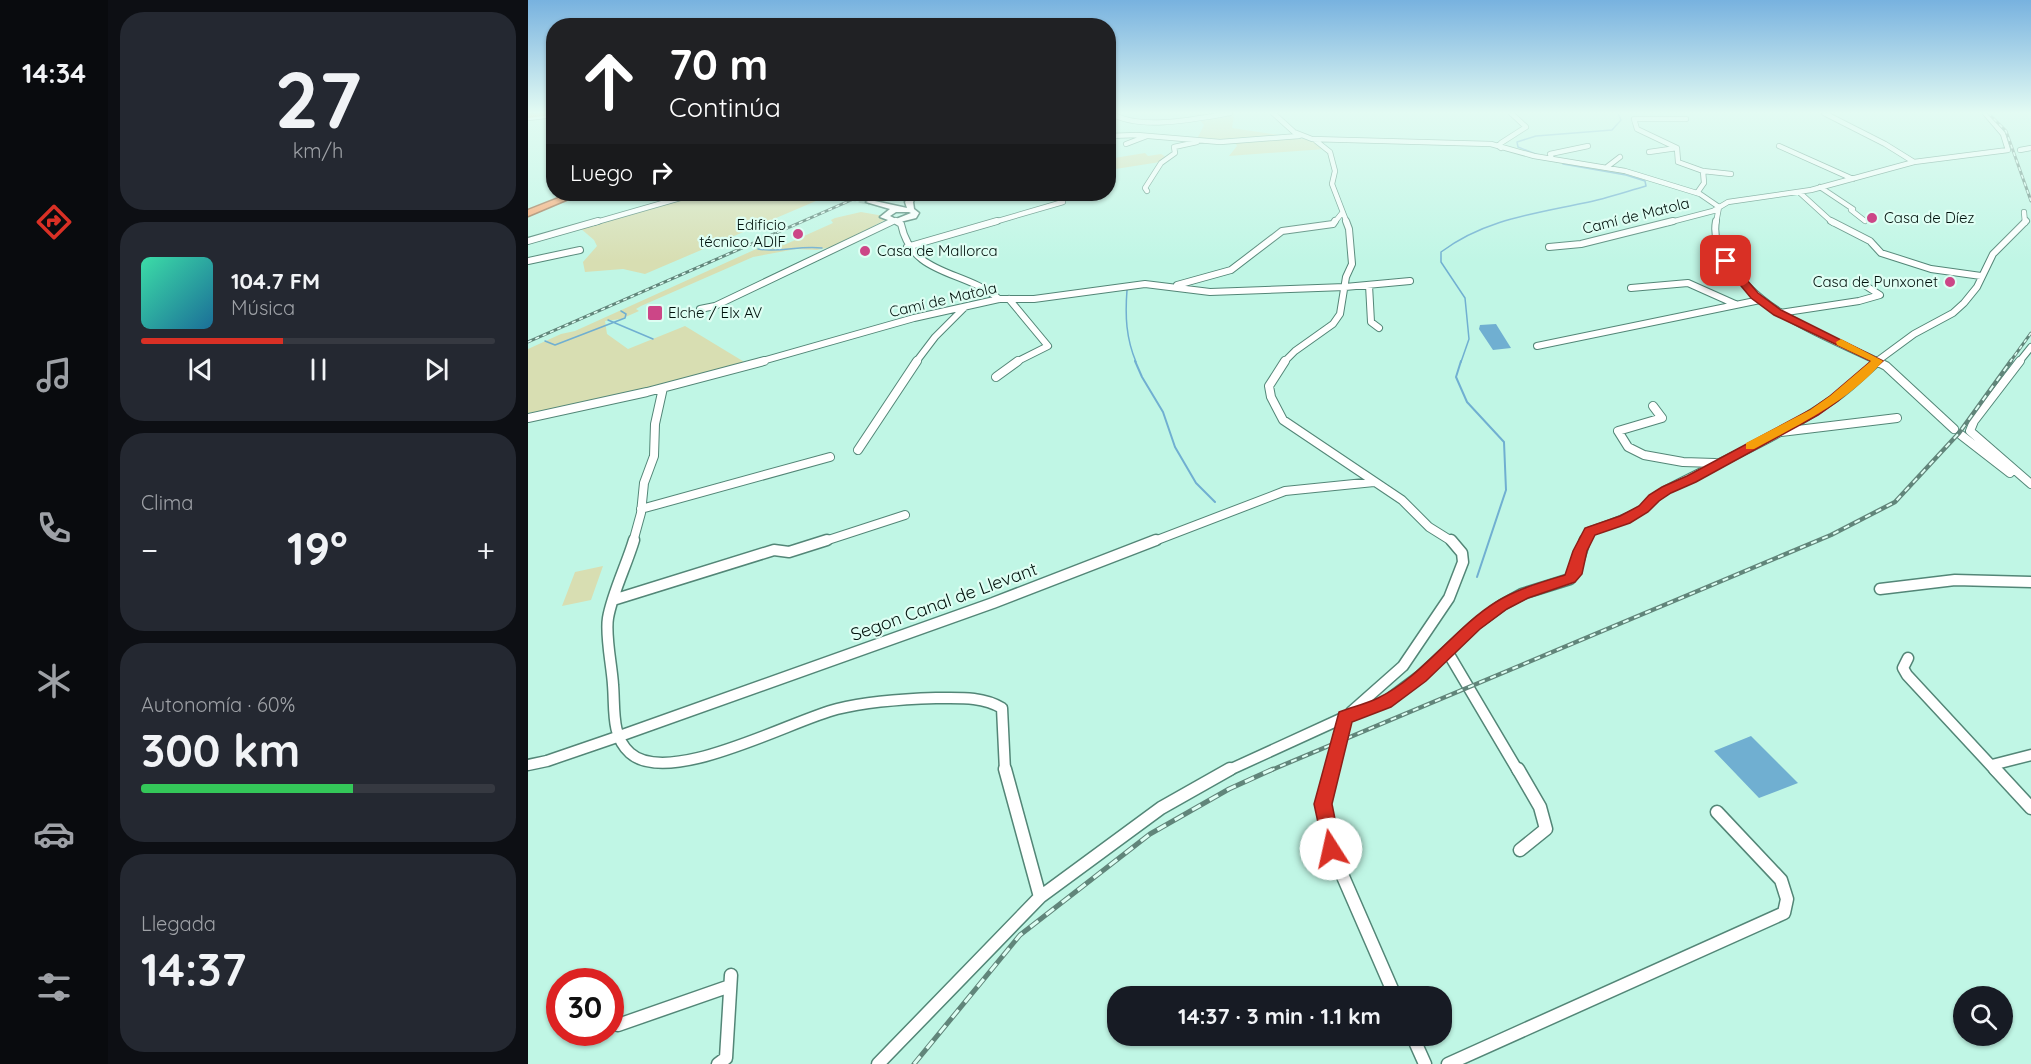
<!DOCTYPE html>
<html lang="es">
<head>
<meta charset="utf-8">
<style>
  body { margin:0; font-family:Quicksand,sans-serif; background:#242831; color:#f1f3f6; height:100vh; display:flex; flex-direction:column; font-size:22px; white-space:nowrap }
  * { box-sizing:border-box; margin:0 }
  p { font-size:20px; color:#9ea1a6 }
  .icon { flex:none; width:33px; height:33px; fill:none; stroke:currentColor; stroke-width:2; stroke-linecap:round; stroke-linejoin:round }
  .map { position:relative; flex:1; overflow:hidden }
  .sheet { display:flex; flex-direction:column; gap:12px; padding:12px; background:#0d0f14; width:420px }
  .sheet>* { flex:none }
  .top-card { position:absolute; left:18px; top:18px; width:570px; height:183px; border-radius:24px; box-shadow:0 2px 4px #0004; background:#202124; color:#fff; overflow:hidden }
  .controls { position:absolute; left:1425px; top:986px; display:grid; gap:12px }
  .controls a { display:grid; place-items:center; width:60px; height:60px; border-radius:50%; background:#171b24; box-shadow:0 2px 4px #0004; font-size:30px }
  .speed { position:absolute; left:18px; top:968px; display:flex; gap:12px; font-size:30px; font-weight:700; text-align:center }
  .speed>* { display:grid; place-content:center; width:78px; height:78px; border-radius:50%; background:#171b24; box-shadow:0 2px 4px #0004; line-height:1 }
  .speed .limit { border:9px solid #d22; background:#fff; color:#111 }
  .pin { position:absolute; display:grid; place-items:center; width:51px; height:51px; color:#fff; margin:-26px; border-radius:12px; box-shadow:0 3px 9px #0006 }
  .me { position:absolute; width:66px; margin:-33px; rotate:350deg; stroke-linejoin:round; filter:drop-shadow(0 0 4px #0008) }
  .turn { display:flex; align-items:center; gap:21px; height:126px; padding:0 24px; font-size:27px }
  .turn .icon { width:78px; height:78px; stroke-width:2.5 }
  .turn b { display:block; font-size:42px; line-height:51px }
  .then { display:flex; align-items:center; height:57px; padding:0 24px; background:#0003; gap:12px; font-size:22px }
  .big { font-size:45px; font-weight:700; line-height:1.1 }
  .sheet .widget { flex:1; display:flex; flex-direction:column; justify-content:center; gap:9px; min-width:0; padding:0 21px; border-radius:24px; background:#242831 }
  .sheet .dial { align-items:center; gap:0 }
  .dial b { font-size:78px; line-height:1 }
  .song { display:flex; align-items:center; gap:18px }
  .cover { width:72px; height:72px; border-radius:9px; background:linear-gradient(135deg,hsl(160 70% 55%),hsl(200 70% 35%)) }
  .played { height:6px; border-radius:3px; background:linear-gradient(90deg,#d93025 40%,#363941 40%) }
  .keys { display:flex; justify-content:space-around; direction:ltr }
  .heat { display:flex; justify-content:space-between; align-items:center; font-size:33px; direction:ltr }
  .charge { height:9px; border-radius:4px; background:linear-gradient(90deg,#34c759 60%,#363941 0) }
  .trip { position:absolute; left:579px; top:986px; width:345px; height:60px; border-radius:24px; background:#171b24; box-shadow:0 2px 4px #0004; font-weight:700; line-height:60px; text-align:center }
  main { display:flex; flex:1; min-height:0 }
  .tabs { display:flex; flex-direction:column; width:108px; justify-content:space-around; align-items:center; background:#090b0e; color:#9ea1a6 }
  .tabs .icon { width:42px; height:42px }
  .tabs .current { color:#d93025 }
  .tabs b { font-size:27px; color:#f1f3f6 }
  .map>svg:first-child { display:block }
</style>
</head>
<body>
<main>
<nav class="tabs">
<b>14:34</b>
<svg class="icon current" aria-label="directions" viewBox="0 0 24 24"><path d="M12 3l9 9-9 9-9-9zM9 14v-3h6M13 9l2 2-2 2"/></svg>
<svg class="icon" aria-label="music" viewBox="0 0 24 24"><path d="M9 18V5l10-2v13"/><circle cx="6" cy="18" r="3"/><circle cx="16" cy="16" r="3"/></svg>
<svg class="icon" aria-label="phone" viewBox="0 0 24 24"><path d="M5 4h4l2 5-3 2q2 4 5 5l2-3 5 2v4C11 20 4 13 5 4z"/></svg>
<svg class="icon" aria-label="climate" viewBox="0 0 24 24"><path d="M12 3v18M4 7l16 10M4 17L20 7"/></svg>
<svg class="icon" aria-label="car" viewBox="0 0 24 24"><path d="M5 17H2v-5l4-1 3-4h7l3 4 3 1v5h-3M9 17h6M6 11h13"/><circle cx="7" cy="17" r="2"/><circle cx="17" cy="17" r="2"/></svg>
<svg class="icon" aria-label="filters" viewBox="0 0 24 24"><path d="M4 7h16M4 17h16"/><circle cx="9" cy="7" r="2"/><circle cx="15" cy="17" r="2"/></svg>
</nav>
<section class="sheet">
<div class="widget dial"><b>27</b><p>km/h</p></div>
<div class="widget">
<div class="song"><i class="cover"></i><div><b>104.7 FM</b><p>Música</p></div></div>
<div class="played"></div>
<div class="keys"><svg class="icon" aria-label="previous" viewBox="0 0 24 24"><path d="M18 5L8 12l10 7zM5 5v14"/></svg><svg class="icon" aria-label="pause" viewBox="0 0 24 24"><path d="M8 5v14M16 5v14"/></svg><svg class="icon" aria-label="next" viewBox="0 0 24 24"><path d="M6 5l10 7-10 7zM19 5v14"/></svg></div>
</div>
<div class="widget"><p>Clima</p>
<div class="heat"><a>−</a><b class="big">19°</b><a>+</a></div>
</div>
<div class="widget"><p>Autonomía · 60%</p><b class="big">300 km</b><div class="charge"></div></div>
<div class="widget"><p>Llegada</p><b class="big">14:37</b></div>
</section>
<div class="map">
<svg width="1503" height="1064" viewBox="0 0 1503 1064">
  <rect width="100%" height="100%" fill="#c0f6e5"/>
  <!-- green -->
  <path fill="#d8deb2" d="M666 113H713L706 114 704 128 751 135 698 141 669 139 676 125Z
    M767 137 786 141 797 149 701 156 709 146 707 142Z
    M617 153 620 156 633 154 638 157 632 162 581 170 580 159Z
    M174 194 302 195 117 274 95 269 57 272 55 262 69 246 66 240 52 228Z
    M333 212 356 216 357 220 308 246 289 250 268 249 225 257 113 306 108 309 111 311 93 319 77 321 79 334 100 349 157 326 218 363 119 392 0 413V349L33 334 47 331 237 245 246 242 256 245 305 223 303 220 307 218Z
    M75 566 63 600 34 606 47 572Z"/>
  <!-- water -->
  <path fill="#70afd1" d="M968 324 983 348 965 350 951 329 952 325Z
    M1223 736 1270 783 1231 798 1186 751Z"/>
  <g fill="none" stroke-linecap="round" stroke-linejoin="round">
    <!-- stream-far1 -->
    <path stroke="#70afd1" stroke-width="1.5" d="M1010 155 990 147 989 142 1008 136 1084 130 1093 120 1090 113
      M230 249C252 253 272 245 294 248
      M599 290C597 316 598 338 608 362
      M80 320 125 339
      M17 341 27 345 97 318 98 314 93 311
      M933 362 941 339 937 298 913 262V252C956 220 1004 214 1056 203 1077 199 1097 192 1118 186L1117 181 1098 175 1035 164"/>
    <!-- stream -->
    <path stroke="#70afd1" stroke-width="2" d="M607 361 614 377 635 412 647 447 668 483 687 502
      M933 361 928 377 939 402 976 442 978 490 949 577"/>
    <!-- secondary-tunnel -->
    <path stroke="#a3d4c4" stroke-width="7" stroke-dasharray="7 3" stroke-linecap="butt" d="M312 194 342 202"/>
    <defs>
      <path id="street-far4" d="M582 113C612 131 668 119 702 113
        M745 113 766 132 784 139 963 144 1006 156 1097 171 1172 194 1191 207 1188 223
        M1296 113 1357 144 1386 162
        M0 118 26 115
        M1158 119H1106L1109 129 1149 148 1150 162 1175 171 1176 183 1169 193
        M580 136 609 135 692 142 771 136
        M787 140 802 152 807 171 804 184 819 223
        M598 144 619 136
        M1251 146 1325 179
        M973 148 970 146 973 143 998 127 983 113
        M1492 150 1503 148
        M1121 152 1149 148
        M1024 159 1022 154 1060 146
        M1079 167 1092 157
        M1175 171 1203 174
        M1292 187 1325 209 1323 210 1337 221
        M619 191 617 188 633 163 647 153 646 147 669 142
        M1271 192 1305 223
        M1496 212 1497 223
        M368 221 371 223
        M65 223 166 194
        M362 223 365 221
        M463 223 535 202
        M806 223 814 213
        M1139 223 1185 211 1200 202 1283 190 1386 162 1480 150 1475 134 1457 113"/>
      <path id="street-far3" d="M368 221 373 224C384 277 435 269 471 299
        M1188 221C1185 237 1191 247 1199 260 1232 314 1296 335 1351 362
        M1303 221 1342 241 1353 253 1403 269 1453 276
        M0 241 70 221
        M379 247 469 221
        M1021 247 1053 244 1145 221
        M0 261 52 250
        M649 285 703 270 754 231 805 224 807 221
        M841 285 843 322 851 328
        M1103 288 1160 283 1207 304
        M481 299 520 346 488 362
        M172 309 187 306 365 221
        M1252 313 1331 301 1352 295 1338 286
        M1009 346 1232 300
        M231 362 386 318 471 299H506L617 284 682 292 817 287 882 281
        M388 362 407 337 437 307
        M756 362 767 351 805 324 812 314 818 277 824 264 821 229 818 221
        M1348 362 1386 334 1425 313 1436 303 1449 287 1465 254 1498 221
        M1491 362 1503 347"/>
      <path id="street-far2" d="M757 361 741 386 743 397 755 420 874 500 901 527 925 542
        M1348 361 1358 366 1426 429
        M1492 361 1446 421 1442 431 1503 484
        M468 377 490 361
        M1125 406 1134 418 1090 431 1100 447 1116 455 1155 462 1187 463
        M0 418 119 392 236 361
        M1253 432 1369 418
        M1433 435 1482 473
        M330 450 389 361
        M113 509 302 457
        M105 542 113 513 116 483 126 456 127 424 135 388
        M294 542 377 515
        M624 542 757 491 846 482
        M1056 542 1062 531C1079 525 1097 520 1113 510 1122 505 1128 496 1138 490 1193 461 1253 436 1304 400 1321 389 1335 374 1350 361"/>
      <path id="street-far1" d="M106 540C99 564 84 594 80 618 77 636 84 666 85 685 87 709 83 736 102 753 141 788 264 720 309 709 341 701 374 699 408 698 430 698 454 696 474 708L477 771
        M1352 589 1427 580 1503 582
        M85 600 246 550 261 552 299 540
        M919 651 990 771
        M1380 658 1375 668 1379 675 1468 771
        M823 712 875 666 921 598 935 562 934 553 923 540
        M0 765 19 761 89 737 465 603 628 540
        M1464 765 1503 755
        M699 771 817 717 857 702 892 676 947 625 974 605 994 594 1042 579 1048 568 1057 540
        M803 771 817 717"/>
      <path id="street" d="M477 769 512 897
        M804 769 795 804 803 849 867 996
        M990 769 1012 807 1018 829 992 850
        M1467 769 1503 808
        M90 1025 202 986
        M884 1035 897 1064
        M190 1064 198 1058 203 975
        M350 1064 512 897 633 808 702 769
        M920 1064 1256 913 1259 899 1253 880 1189 812"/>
      <path id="secondary" d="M383 194H389L385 202 386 209 391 213 388 218 368 223 352 217 362 209 338 202 342 200 379 208 377 202ZM368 212H381L383 213 368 219 362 216Z"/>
      <path id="highway" d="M26 113 24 115 0 118V114Z
        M41 194H52L0 216V210Z"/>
    </defs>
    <!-- street-far4 casing -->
    <use href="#street-far4" stroke="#538677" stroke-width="6"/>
    <!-- street-far3 casing -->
    <use href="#street-far3" stroke="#538677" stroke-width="8"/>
    <!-- street-far2 casing -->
    <use href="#street-far2" stroke="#538677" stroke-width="10"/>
    <!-- street-far1 casing -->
    <use href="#street-far1" stroke="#538677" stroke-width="13"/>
    <!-- street casing -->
    <use href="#street" stroke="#538677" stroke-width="15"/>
    <!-- secondary casing -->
    <use href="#secondary" stroke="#538677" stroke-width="3"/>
    <!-- highway casing -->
    <use href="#highway" stroke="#a27450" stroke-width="3"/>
    <!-- street-far4 -->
    <use href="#street-far4" stroke="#fff" stroke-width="4.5"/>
    <!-- street-far3 -->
    <use href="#street-far3" stroke="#fff" stroke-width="6"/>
    <!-- street-far2 -->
    <use href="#street-far2" stroke="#fff" stroke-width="8"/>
    <!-- street-far1 -->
    <use href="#street-far1" stroke="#fff" stroke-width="10"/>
    <!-- street -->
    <use href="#street" stroke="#fff" stroke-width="12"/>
    <!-- secondary -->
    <use href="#secondary" fill="#fff" fill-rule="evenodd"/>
    <!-- highway -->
    <use href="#highway" fill="#faa974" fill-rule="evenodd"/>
    <defs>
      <path id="rail-far2" d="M1460 113 1478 131 1503 201
        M0 342 337 194
        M1482 362 1503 333"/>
      <path id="rail-far1" d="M741 771 1303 535 1367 502 1431 433 1483 361"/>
      <path id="rail" d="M386 1064 492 935 622 834 701 789 745 769"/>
    </defs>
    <!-- rail-far2 casing -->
    <use href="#rail-far2" stroke="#61857a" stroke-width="3"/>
    <!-- rail-far1 casing -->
    <use href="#rail-far1" stroke="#61857a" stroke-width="4.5"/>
    <!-- rail casing -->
    <use href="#rail" stroke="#61857a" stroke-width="5"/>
    <!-- rail-far2 -->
    <use href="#rail-far2" stroke="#defef3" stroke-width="1.5" stroke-dasharray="4" stroke-linecap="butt"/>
    <!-- rail-far1 -->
    <use href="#rail-far1" stroke="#defef3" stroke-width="2" stroke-dasharray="6" stroke-linecap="butt"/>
    <!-- rail -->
    <use href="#rail" stroke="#defef3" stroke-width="3" stroke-dasharray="10" stroke-linecap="butt"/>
  </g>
  <!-- sky -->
  <linearGradient id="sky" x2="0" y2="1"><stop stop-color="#78b2df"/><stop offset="0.43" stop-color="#e3fbf3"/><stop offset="1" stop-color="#e3fbf3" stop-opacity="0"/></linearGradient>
  <rect width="1503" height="262" fill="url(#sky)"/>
  <!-- route -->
  <path fill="#d93025" stroke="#8d1f18" stroke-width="1.5" d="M1194 259H1201L1230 293 1253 310 1355 361 1310 401 1290 415 1168 482 1143 493 1131 501 1120 512 1102 523 1067 535 1059 551 1054 574 1047 582 1000 598 979 609 952 629 898 681 863 707 824 722 804 804 813 849 810 855 803 858 797 855 786 804 811 712C824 707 838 704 850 698 894 677 926 628 968 602 989 589 1014 582 1037 575L1045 551 1057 528 1092 516 1111 506 1121 495 1134 487 1159 476 1282 410 1302 396 1343 361 1246 315 1223 298 1194 263Z"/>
  <!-- slow -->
  <path fill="#f59e0b" d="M1313 339 1355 361C1321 401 1272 424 1226 449H1218V443L1282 410 1302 396 1343 361 1309 345 1308 342Z"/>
  <!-- markers -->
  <g fill="#cc4687" stroke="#defef3" stroke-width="2">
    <circle cx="1344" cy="218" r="6"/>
    <circle cx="270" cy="234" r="6"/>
    <circle cx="337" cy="251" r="6"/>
    <circle cx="1422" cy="282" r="6"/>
    <rect x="119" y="305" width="16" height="16" rx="3"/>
  </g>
  <g text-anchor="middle" stroke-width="4.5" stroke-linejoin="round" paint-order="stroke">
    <!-- far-street labels -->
    <g font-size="15" fill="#00110c" stroke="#defef3">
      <text transform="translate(1108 216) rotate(-14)" y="5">Camí de Matola</text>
      <text transform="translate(415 300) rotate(-13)" y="5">Camí de Matola</text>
    </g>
    <!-- far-poi labels -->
    <g font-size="15" fill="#00110c" stroke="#defef3" text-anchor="start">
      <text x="1356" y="223">Casa de Díez</text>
      <text x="258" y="230" text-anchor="end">Edificio<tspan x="258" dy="17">técnico ADIF</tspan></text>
      <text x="349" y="256">Casa de Mallorca</text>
      <text x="1410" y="287" text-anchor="end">Casa de Punxonet</text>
      <text x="140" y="318">Elche / Elx AV</text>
    </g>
    <!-- street labels -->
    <g font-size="18" fill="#00110c" stroke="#defef3">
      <text transform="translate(416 602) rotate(-20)" y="6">Segon Canal de Llevant</text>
    </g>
  </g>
</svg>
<div class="controls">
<a><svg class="icon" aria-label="search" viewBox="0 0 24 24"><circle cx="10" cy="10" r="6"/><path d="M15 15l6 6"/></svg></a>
</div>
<div class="speed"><div class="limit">30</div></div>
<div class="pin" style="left:1198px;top:261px;background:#d93025"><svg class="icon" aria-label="arrive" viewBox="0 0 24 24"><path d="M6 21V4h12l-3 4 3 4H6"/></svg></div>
<svg class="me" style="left:803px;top:849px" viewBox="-20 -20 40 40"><circle r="19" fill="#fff"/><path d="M0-13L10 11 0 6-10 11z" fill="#d93025"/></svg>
<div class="trip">14:37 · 3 min · 1.1 km</div>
<div class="top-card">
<div class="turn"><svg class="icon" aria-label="ahead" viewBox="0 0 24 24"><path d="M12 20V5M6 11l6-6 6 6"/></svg><div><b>70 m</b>Continúa</div></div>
<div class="then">Luego<svg class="icon" aria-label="right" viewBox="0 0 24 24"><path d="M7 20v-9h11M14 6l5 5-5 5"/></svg></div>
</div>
</div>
</main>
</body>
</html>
